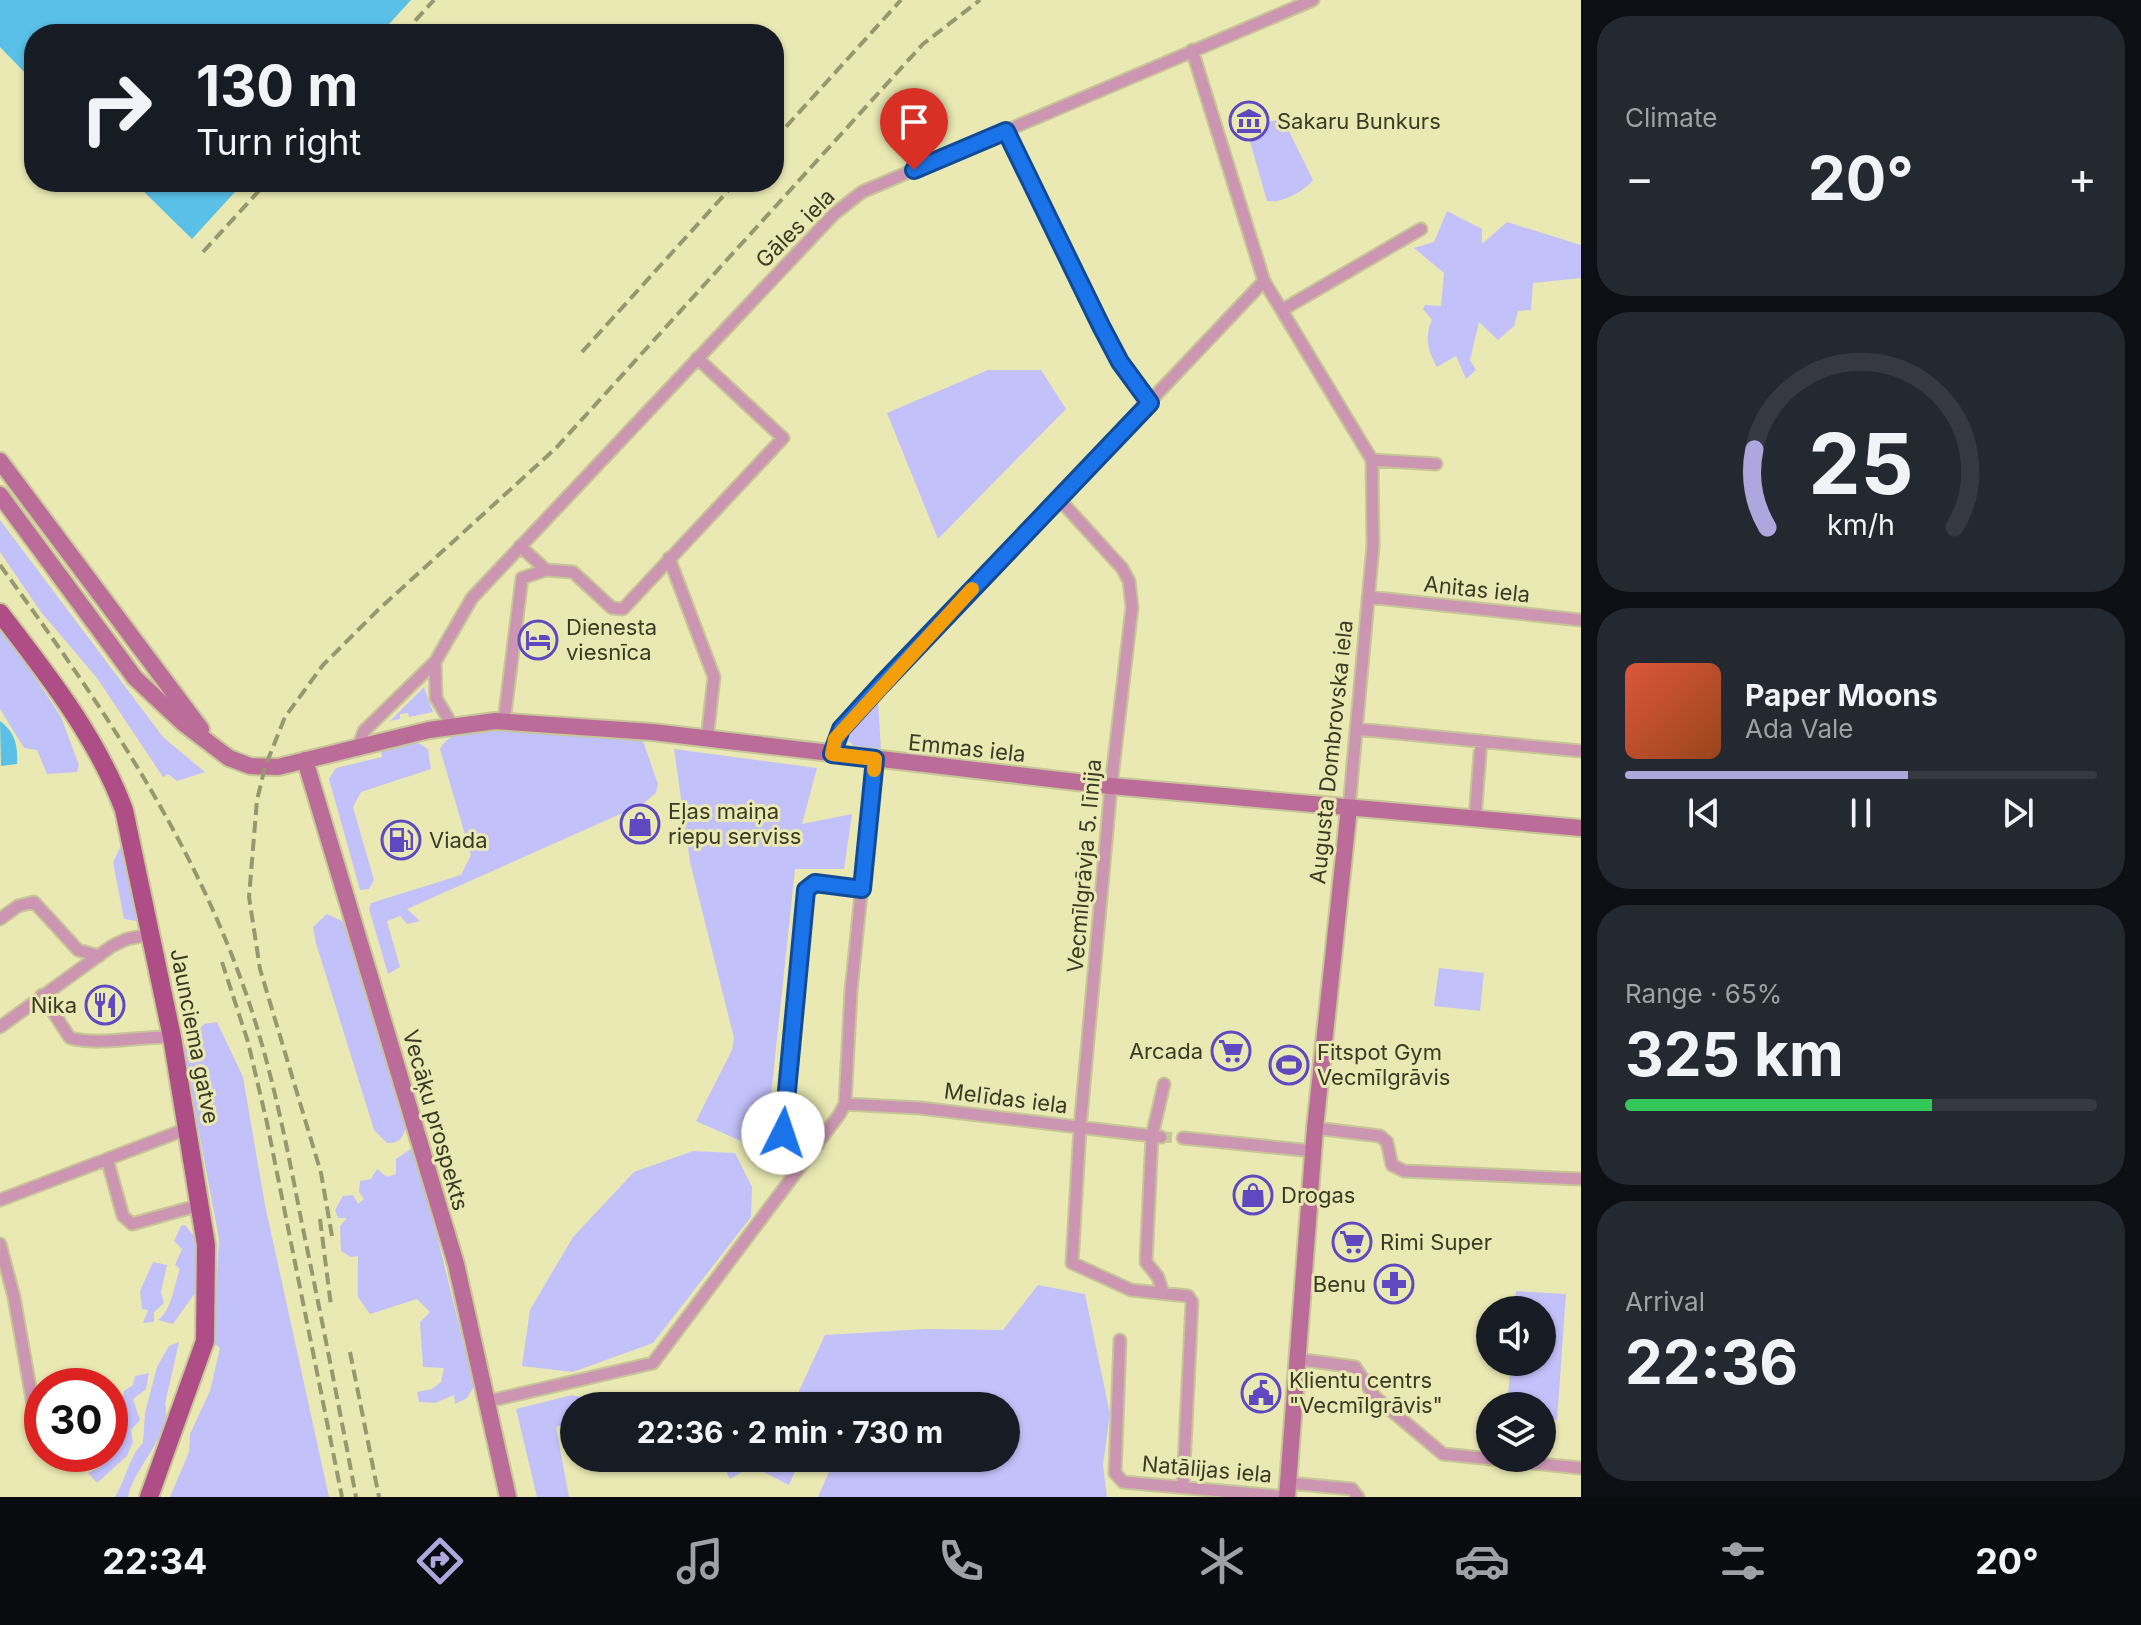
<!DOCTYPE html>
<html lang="en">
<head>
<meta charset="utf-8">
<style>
  body { margin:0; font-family:Inter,sans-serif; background:#242831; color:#f1f3f6; height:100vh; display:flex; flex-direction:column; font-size:30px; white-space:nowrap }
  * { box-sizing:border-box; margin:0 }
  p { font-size:26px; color:#9ea1a6 }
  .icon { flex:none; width:44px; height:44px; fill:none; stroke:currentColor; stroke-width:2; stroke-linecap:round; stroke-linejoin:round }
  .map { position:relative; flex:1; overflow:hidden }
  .drawer { display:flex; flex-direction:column; gap:16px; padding:16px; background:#0d0f14; width:560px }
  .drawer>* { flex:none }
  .hud { position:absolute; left:24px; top:24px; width:760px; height:168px; border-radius:32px; box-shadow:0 2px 6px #0004; background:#171b24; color:#f1f3f6; overflow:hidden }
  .controls { position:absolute; left:1476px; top:1296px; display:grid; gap:16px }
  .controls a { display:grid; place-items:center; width:80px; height:80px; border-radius:50%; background:#171b24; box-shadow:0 2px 6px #0004; font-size:40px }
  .speed { position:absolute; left:24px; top:1368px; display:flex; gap:16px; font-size:40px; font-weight:700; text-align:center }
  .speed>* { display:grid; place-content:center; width:104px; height:104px; border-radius:50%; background:#171b24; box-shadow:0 2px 6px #0004; line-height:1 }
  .speed .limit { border:12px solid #d22; background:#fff; color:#111 }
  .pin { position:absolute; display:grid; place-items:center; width:68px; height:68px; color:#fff; margin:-82px -34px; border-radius:50% 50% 50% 0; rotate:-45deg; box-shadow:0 0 8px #0007 }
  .pin .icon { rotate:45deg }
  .me { position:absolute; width:88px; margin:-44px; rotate:4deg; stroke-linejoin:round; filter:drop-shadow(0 0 6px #0008) }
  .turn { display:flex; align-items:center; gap:28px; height:168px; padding:0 40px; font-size:36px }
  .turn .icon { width:104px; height:104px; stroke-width:2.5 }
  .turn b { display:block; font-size:56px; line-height:68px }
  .big { font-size:60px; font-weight:700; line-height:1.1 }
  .drawer .tile { flex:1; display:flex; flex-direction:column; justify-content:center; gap:12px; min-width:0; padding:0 28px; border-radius:32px; background:#242831 }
  .drawer .dial { align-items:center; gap:0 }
  .dial svg { height:208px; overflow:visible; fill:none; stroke:#363941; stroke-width:7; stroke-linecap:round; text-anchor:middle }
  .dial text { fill:#f1f3f6; stroke:none }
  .song { display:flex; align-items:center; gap:24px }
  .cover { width:96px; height:96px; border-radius:12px; background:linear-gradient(135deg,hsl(10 70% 55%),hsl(20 70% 35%)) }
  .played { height:8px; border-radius:4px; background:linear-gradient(90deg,#afa6de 60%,#363941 60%) }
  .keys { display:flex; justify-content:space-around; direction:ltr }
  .heat { display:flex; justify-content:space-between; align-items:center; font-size:44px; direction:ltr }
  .charge { height:12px; border-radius:6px; background:linear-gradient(90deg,#34c759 65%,#363941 0) }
  .trip { position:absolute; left:560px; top:1392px; width:460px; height:80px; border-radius:40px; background:#171b24; box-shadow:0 2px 6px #0004; font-weight:700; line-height:80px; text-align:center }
  .dock { display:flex; height:128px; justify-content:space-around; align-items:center; background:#090b0e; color:#9ea1a6 }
  .dock .icon { width:56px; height:56px }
  .dock .selected { color:#afa6de }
  .dock b { font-size:36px; color:#f1f3f6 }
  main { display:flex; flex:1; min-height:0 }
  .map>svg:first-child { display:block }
</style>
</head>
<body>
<main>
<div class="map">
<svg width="1581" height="1497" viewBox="0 0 1581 1497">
  <rect width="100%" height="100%" fill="#eae9b4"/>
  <!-- green -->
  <path fill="#c3c1fa" d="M1283 119 1313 180C1305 191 1281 204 1267 201L1249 138 1263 123Z
    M1447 211 1482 229V244L1507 222 1581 245V278L1533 283 1531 310 1518 311 1514 326 1498 340 1479 322 1470 360 1476 370 1466 379 1456 356 1437 367C1428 352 1424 337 1432 320L1423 309 1425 305 1441 306 1444 273 1414 248 1434 242Z
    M988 370H1041L1066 409 938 539 887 413Z
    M0 520 163 737 205 772 177 781 168 774 163 777 97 678 41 612 0 552Z
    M0 624 61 717 79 765 77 772 47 774 37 750 24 748 0 709Z
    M424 687 433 712 409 717 408 713 400 714V719L390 721Z
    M878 700 881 751 854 746 843 736Z
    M530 727 643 741 658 784 656 793 643 804 407 909 420 921 407 924 400 916 387 921 400 967 388 974 369 909 371 903 461 875 471 855 440 749C454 722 503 729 530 727Z
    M414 740 428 749 431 769 361 792 353 807 374 880 369 889 360 890 329 779 336 768 382 757 381 751Z
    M674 749 817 768 802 824 852 814 844 869H795L765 1152 696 1121 732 1050 734 1038 690 862Z
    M124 840 137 921 124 919 113 862Z
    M327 914 342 921 350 936 406 1126C403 1139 399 1143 387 1143L374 1130 316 943 313 927Z
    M1439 968 1484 973 1480 1011 1434 1006Z
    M217 1022 243 1077 265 1205 329 1497H170L189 1452 190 1434 210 1391 220 1348 213 1343 219 1239 183 1047 204 1024Z
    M415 1146 474 1386 467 1398 455 1404 454 1395 435 1403 419 1402 417 1392 432 1389 441 1382 444 1368 423 1367 420 1322 430 1312 417 1299 370 1314 358 1297V1256L351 1257 341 1251 340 1226 347 1218H338L335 1210 343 1196 353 1195 358 1204 364 1199 359 1192 360 1181 371 1179 377 1169 387 1177 396 1174V1159Z
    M693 1151 735 1153 752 1187 751 1217 653 1343 573 1372 522 1366 530 1310 573 1237 634 1172Z
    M185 1225 198 1241 195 1255 200 1286 173 1324 158 1320C172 1310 173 1288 180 1269L175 1265 182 1249 174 1241 181 1226Z
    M153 1262 167 1265 161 1292 164 1303 154 1312V1322L143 1323 148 1310 142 1309 140 1291Z
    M1038 1285 1085 1294 1110 1414 1103 1465 1107 1497H818L835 1458H1006V1406H792L825 1335 926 1329 1003 1330Z
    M1516 1291 1566 1294 1557 1420 1542 1419V1406H1507L1511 1362H1542V1310H1514Z
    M179 1342 165 1404C174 1431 133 1469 128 1497H115C126 1480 129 1456 143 1443L145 1413 157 1367 169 1346Z
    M149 1373 146 1389 133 1399 140 1420 131 1430 133 1442 127 1456 97 1483 88 1473 100 1467 106 1454H110V1406H118L121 1414 124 1391 133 1385 135 1376Z
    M572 1395 587 1398 584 1406H574V1422L556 1427 569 1497H537L516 1409Z
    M719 1458H801L789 1485 752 1466 730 1479Z"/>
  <!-- water -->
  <path fill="#5ac0e7" d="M0 0H411L380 34H34V82L0 47Z
    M134 182H244L192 239Z
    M0 721C15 732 18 745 17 764L1 766Z"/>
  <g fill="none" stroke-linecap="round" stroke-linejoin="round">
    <!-- street-tunnel -->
    <path stroke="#c7c697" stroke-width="11" stroke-dasharray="11 5.5" stroke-linecap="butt" d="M1161 1137 1183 1138"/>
    <defs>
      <path id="street" d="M1192 50 1264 281 1372 460 1373 546 1349 808
        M1006 131 1101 326 1120 362 1150 403
        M1282 310 1421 229
        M1372 460 1436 464
        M1059 499 1122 568 1129 581 1132 607 1111 786 1080 1128 1072 1263 1131 1290 1188 1296 1192 1302 1183 1487
        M520 546 546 570 573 572 612 608 623 609 783 438 697 358
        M669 558 714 677 707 739
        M1368 597 1581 620
        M435 662 436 698 452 725
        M504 721 522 578 546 570
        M1356 729 1581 751
        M359 745 364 731 435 662 472 598 834 214 862 192 1313 0
        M832 754 841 729 882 684 1264 281
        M1475 818 1481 741
        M0 919 18 906 34 902 78 950 99 956
        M42 995 70 1038C102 1046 138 1036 172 1037
        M0 1027 112 946 127 939 152 934
        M845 1104 920 1108 1161 1137
        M1315 1128 1380 1136 1387 1142 1392 1165 1404 1171 1581 1179
        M1183 1138 1313 1151
        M818 1144 788 1139 783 1133 804 897 808 886 815 883 862 889
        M107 1159 123 1216 132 1224 200 1205
        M0 1200 189 1128
        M0 1244 14 1297 38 1433
        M1163 1293 1158 1277 1146 1262 1152 1136 1164 1084
        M1120 1340 1115 1473 1123 1482 1287 1497
        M1297 1359 1355 1367 1375 1397 1443 1454 1581 1468
        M489 1401 653 1363 839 1115 845 1104 851 991 875 759
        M1288 1483 1352 1489 1358 1497"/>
      <path id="secondary" d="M0 461 201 729
        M0 495 135 678 183 723 229 758 250 766 278 767 429 730 495 721 652 732 1111 786 1581 828
        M305 760 456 1264 508 1497
        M1287 1497 1315 1128 1349 808"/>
      <path id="primary" d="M0 613C47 674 97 737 124 810L172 1037 206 1245 205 1341 149 1497"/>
    </defs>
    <!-- street casing -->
    <use href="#street" stroke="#c7c697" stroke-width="15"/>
    <!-- secondary casing -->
    <use href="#secondary" stroke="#c7c697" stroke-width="20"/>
    <!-- primary casing -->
    <use href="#primary" stroke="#c7c697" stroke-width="22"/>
    <!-- street -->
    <use href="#street" stroke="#cc95b2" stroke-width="11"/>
    <!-- secondary -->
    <use href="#secondary" stroke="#bc6c99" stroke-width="16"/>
    <!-- primary -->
    <use href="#primary" stroke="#af4d87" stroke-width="18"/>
    <!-- rail -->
    <path stroke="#979770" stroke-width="4" stroke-dasharray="12 6" stroke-linecap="butt" d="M403 34 434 0
      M774 140 901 0
      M203 252 267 182
      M582 352 736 182
      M0 565C92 692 180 818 236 966 268 1049 285 1136 302 1224 321 1315 339 1406 356 1497
      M222 962 248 1042 267 1123 342 1497
      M320 1219 331 1306
      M332 1236 321 1173 260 969 249 897 257 800 265 767 285 717 323 665 378 610 556 448 923 44 980 0
      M350 1352 379 1497"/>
  </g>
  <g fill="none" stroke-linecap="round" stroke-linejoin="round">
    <defs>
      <path id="route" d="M783 1133 806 890 815 883 862 889 875 759 832 754 841 729 882 684 1150 403 1120 362 1101 326 1006 131 914 170"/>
    </defs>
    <!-- route casing -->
    <use href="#route" stroke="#114b97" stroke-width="20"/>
    <!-- route -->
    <use href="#route" stroke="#1a73e8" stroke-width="14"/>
    <!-- slow -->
    <path stroke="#f59e0b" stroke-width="14" d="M874 770 875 759 832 754 835 739 972 589"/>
  </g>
  <!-- icons -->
  <defs>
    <symbol id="museum-ring" viewBox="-11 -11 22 22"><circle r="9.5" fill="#eae9b4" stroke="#5f49c1" stroke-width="1.5"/><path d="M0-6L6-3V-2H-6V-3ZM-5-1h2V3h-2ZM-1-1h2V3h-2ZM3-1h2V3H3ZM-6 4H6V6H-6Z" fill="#5f49c1"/></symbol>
    <symbol id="hotel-ring" viewBox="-11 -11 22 22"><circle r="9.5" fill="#eae9b4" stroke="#5f49c1" stroke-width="1.5"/><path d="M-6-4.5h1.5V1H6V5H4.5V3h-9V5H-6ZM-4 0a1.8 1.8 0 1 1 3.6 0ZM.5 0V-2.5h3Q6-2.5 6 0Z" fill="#5f49c1"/></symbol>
    <symbol id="shop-ring" viewBox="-11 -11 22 22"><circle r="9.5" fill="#eae9b4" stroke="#5f49c1" stroke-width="1.5"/><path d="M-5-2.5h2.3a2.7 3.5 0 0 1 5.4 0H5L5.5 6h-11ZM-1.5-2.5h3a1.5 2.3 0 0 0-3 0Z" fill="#5f49c1"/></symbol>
    <symbol id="fuel-ring" viewBox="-11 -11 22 22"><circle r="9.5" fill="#eae9b4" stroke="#5f49c1" stroke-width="1.5"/><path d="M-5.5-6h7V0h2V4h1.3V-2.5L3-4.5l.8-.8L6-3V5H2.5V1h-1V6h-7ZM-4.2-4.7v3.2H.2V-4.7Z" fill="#5f49c1"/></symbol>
    <symbol id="restaurant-ring" viewBox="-11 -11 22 22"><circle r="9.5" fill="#eae9b4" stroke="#5f49c1" stroke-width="1.5"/><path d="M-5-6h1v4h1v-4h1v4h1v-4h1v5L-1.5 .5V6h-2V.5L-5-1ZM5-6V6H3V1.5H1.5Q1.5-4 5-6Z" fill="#5f49c1"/></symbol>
    <symbol id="supermarket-ring" viewBox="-11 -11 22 22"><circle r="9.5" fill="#eae9b4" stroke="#5f49c1" stroke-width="1.5"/><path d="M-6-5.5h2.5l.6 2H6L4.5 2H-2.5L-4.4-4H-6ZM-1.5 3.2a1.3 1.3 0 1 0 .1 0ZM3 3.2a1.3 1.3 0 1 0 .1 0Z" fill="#5f49c1"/></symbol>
    <symbol id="stadium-ring" viewBox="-11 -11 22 22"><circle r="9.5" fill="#eae9b4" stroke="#5f49c1" stroke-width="1.5"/><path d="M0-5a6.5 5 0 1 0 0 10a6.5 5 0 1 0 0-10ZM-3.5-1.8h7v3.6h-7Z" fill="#5f49c1"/></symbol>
    <symbol id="pharmacy-ring" viewBox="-11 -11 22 22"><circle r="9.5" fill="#eae9b4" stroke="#5f49c1" stroke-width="1.5"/><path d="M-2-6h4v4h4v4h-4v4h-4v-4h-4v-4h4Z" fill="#5f49c1"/></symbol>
    <symbol id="civic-ring" viewBox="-11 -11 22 22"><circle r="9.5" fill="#eae9b4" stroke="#5f49c1" stroke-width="1.5"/><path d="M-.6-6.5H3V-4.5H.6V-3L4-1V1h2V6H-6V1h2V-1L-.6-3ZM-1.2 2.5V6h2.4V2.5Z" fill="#5f49c1"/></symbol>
  </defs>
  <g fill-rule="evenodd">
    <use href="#museum-ring" x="1227" y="99" width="44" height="44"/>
    <use href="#hotel-ring" x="516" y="618" width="44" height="44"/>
    <use href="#shop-ring" x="618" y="802" width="44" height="44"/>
    <use href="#fuel-ring" x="379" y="818" width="44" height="44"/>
    <use href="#restaurant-ring" x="83" y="983" width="44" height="44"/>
    <use href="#supermarket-ring" x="1209" y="1029" width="44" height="44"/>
    <use href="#stadium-ring" x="1267" y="1043" width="44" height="44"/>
    <use href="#shop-ring" x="1231" y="1173" width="44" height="44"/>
    <use href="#supermarket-ring" x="1330" y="1220" width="44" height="44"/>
    <use href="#pharmacy-ring" x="1372" y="1262" width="44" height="44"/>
    <use href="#civic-ring" x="1239" y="1371" width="44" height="44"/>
  </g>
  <g text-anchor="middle" stroke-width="6" stroke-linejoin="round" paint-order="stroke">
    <!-- poi labels -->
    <g font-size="22" fill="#3b3b25" stroke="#eae9b4" text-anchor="start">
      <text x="1277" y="129">Sakaru Bunkurs</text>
      <text x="566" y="635">Dienesta<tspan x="566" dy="25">viesnīca</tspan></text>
      <text x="668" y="819">Eļas maiņa<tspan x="668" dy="25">riepu serviss</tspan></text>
      <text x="429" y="848">Viada</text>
      <text x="77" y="1013" text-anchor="end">Nika</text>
      <text x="1203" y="1059" text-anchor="end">Arcada</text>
      <text x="1317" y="1060">Fitspot Gym<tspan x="1317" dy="25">Vecmīlgrāvis</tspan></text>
      <text x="1281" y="1203">Drogas</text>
      <text x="1380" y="1250">Rimi Super</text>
      <text x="1366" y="1292" text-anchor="end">Benu</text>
      <text x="1289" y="1388">Klientu centrs<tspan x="1289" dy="25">"Vecmīlgrāvis"</tspan></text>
    </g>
    <!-- street labels -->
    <g font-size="22" fill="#3b3b25" stroke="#eae9b4">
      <text transform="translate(795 228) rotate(-45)" y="8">Gāles iela</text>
      <text transform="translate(1477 589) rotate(6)" y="8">Anitas iela</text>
      <text transform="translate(967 748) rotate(6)" y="8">Emmas iela</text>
      <text transform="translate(1331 752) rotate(-84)" y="8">Augusta Dombrovska iela</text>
      <text transform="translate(1084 866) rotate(-85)" y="8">Vecmīlgrāvja 5. līnija</text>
      <text transform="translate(195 1036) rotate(79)" y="8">Jaunciema gatve</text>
      <text transform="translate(1006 1098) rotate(7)" y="8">Melīdas iela</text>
      <text transform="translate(436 1120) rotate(74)" y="8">Vecāķu prospekts</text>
      <text transform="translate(1207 1469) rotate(5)" y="8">Natālijas iela</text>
    </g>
  </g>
</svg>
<div class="controls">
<a><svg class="icon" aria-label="sound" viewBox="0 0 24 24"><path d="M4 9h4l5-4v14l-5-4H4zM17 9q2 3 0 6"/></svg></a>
<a><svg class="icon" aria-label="layers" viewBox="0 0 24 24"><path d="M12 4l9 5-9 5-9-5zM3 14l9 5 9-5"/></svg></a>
</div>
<div class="speed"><div class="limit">30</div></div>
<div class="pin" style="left:914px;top:170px;background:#d93025"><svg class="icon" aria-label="arrive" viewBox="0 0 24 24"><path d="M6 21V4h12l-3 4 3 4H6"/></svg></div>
<svg class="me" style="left:783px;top:1133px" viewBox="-20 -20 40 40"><circle r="19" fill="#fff"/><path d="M0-13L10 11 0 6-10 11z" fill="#1a73e8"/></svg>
<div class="trip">22:36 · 2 min · 730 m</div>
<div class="hud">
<div class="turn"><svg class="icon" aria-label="right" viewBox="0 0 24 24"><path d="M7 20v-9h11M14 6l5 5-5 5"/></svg><div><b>130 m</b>Turn right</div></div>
</div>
</div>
<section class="drawer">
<div class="tile"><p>Climate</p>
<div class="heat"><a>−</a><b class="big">20°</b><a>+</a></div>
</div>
<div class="tile dial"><svg viewBox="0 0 100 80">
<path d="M14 69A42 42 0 1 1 86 69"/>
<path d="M14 69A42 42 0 0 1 9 39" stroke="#afa6de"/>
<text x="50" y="56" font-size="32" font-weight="700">25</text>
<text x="50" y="72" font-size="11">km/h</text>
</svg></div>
<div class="tile">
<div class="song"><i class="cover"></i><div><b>Paper Moons</b><p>Ada Vale</p></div></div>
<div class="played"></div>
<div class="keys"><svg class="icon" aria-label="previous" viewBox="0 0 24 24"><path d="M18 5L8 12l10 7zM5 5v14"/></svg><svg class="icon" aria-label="pause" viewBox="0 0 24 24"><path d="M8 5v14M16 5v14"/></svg><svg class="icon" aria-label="next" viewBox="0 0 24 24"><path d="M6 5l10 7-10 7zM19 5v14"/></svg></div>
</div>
<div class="tile"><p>Range · 65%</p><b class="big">325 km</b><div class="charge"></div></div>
<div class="tile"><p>Arrival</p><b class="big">22:36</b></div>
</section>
</main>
<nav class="dock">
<b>22:34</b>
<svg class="icon selected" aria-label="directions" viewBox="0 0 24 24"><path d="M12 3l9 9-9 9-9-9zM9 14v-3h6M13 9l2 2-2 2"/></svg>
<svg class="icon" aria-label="music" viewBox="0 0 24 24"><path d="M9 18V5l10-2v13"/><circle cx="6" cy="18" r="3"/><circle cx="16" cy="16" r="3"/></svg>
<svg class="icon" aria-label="phone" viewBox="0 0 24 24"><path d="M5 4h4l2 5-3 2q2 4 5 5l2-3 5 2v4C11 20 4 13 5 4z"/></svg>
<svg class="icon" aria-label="climate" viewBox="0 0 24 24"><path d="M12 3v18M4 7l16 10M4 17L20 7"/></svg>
<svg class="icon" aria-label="car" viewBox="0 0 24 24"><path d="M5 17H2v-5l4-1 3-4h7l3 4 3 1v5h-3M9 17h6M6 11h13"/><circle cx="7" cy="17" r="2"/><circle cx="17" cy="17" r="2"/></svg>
<svg class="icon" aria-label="filters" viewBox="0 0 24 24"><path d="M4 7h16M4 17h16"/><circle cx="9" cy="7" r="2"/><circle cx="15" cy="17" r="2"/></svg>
<b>20°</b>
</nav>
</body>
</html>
